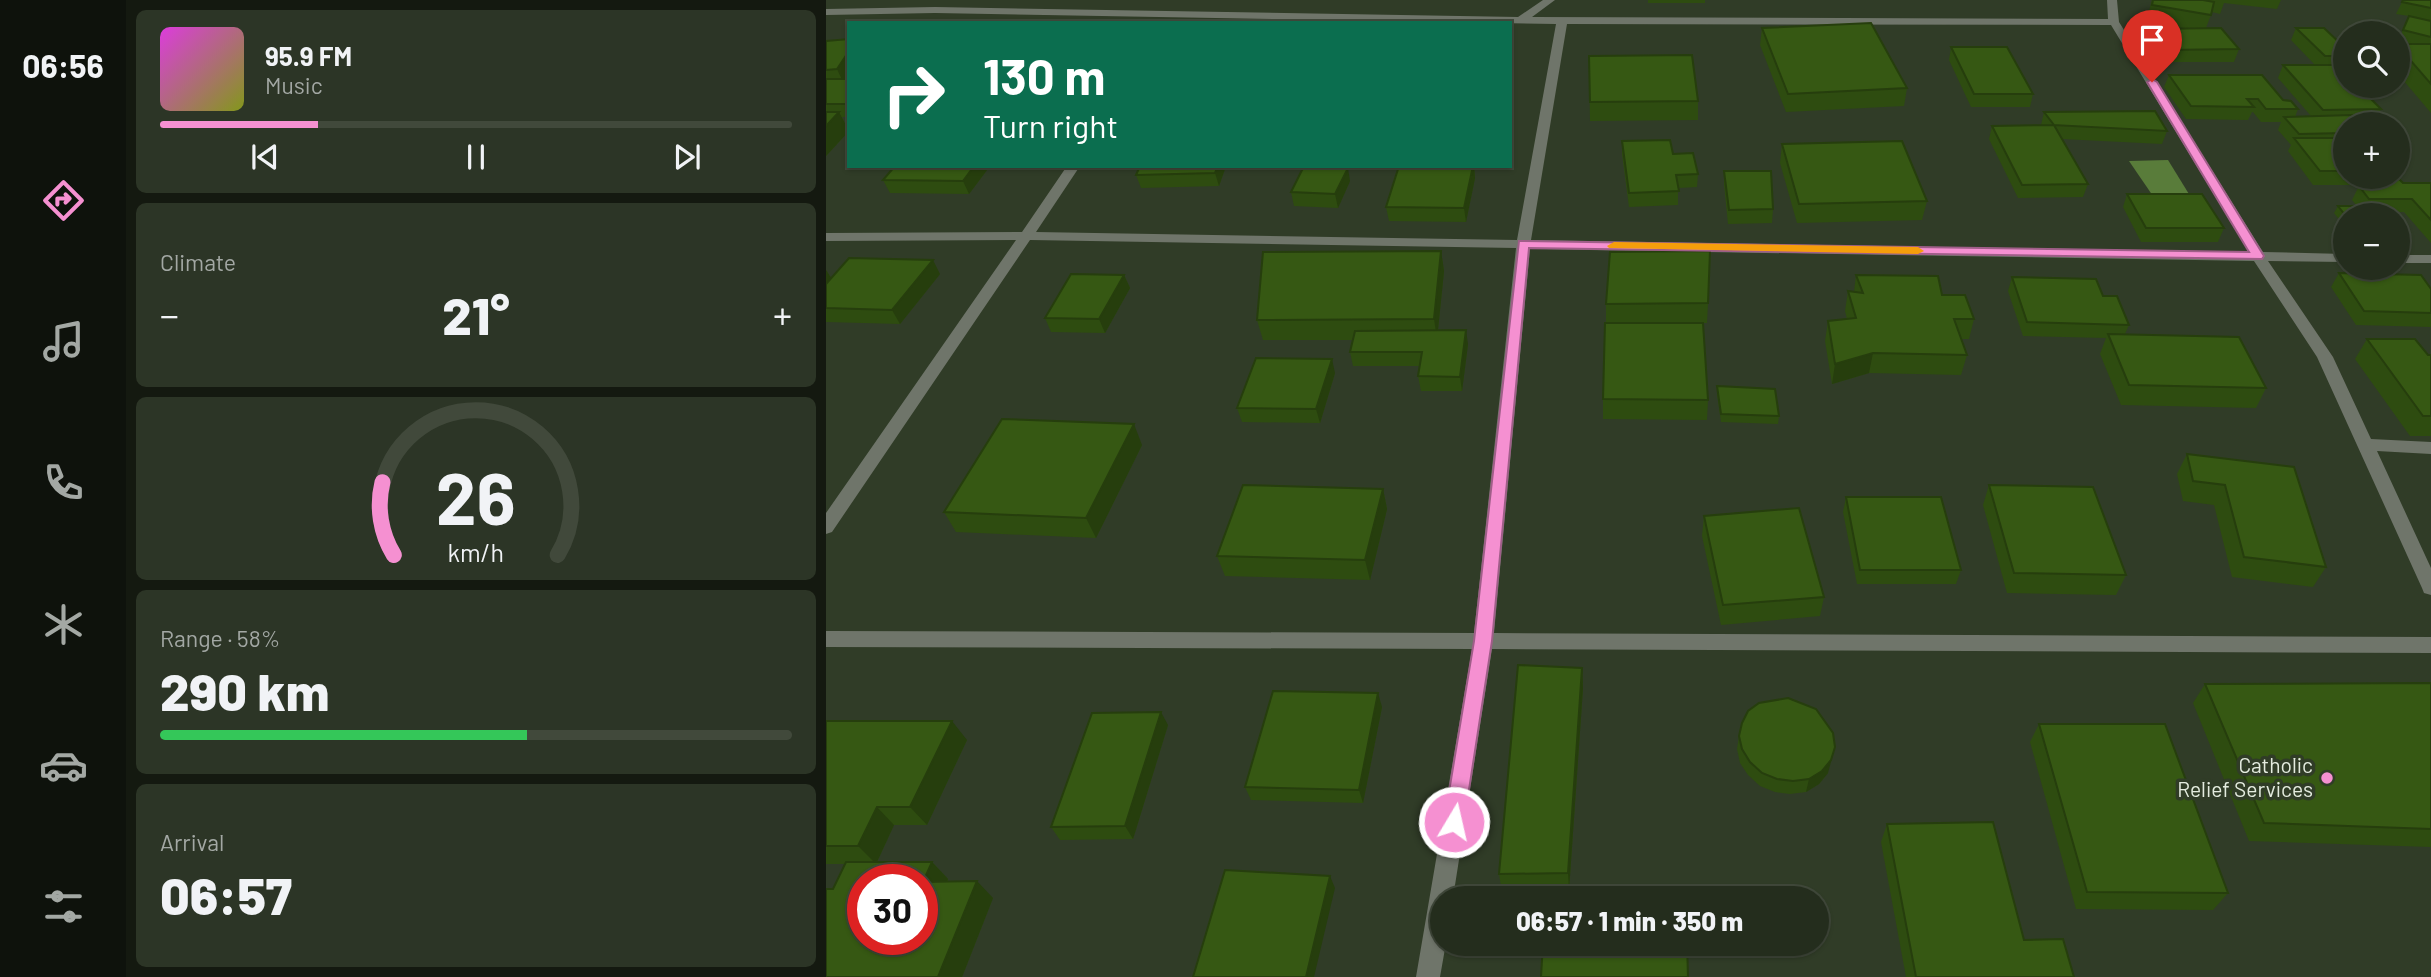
<!DOCTYPE html>
<html lang="en">
<head>
<meta charset="utf-8">
<style>
  body { margin:0; font-family:Barlow,sans-serif; background:#2c3526; color:#f1f3f6; height:100vh; display:flex; flex-direction:column; font-size:26px; white-space:nowrap }
  * { box-sizing:border-box; margin:0 }
  p { font-size:23px; color:#a3a8a4 }
  .icon { flex:none; width:38px; height:38px; fill:none; stroke:currentColor; stroke-width:2; stroke-linecap:round; stroke-linejoin:round }
  .map { position:relative; flex:1; overflow:hidden }
  .side { display:flex; flex-direction:column; gap:10px; padding:10px; background:#141910; width:700px }
  .side>* { flex:none }
  .guide { position:absolute; left:21px; top:21px; width:665px; height:147px; border-radius:0px; box-shadow:0 2px 5px #0004,0 0 0 2px #41493b; background:#0b6e4f; color:#fff; overflow:hidden }
  .buttons { position:absolute; left:1507px; top:21px; display:grid; gap:14px }
  .buttons a { display:grid; place-items:center; width:77px; height:77px; border-radius:50%; background:#242d1d; box-shadow:0 2px 5px #0004,0 0 0 2px #41493b; font-size:35px }
  .speed { position:absolute; left:21px; top:864px; display:flex; gap:14px; font-size:35px; font-weight:700; text-align:center }
  .speed>* { display:grid; place-content:center; width:91px; height:91px; border-radius:50%; background:#242d1d; box-shadow:0 2px 5px #0004,0 0 0 2px #41493b; line-height:1 }
  .speed .limit { border:10px solid #d22; background:#fff; color:#111 }
  .pin { position:absolute; display:grid; place-items:center; width:60px; height:60px; color:#fff; margin:-72px -30px; border-radius:50% 50% 50% 0; rotate:-45deg; box-shadow:0 0 7px #0007 }
  .pin .icon { rotate:45deg }
  .me { position:absolute; width:77px; margin:-38px; rotate:9deg; stroke-linejoin:round; filter:drop-shadow(0 0 5px #0008) }
  .turn { display:flex; align-items:center; gap:24px; height:147px; padding:0 21px; font-size:32px }
  .turn .icon { width:91px; height:91px; stroke-width:2.5 }
  .turn b { display:block; font-size:49px; line-height:60px }
  .big { font-size:52px; font-weight:800; line-height:1.1 }
  .side .card { flex:1; display:flex; flex-direction:column; justify-content:center; gap:10px; min-width:0; padding:0 24px; border-radius:10px; background:#2c3526 }
  .side .dial { align-items:center; gap:0 }
  .dial svg { height:182px; overflow:visible; fill:none; stroke:#41493b; stroke-width:7; stroke-linecap:round; text-anchor:middle }
  .dial text { fill:#f1f3f6; stroke:none }
  .song { display:flex; align-items:center; gap:21px }
  .cover { width:84px; height:84px; border-radius:10px; background:linear-gradient(135deg,hsl(300 70% 55%),hsl(70 70% 35%)) }
  .played { height:7px; border-radius:4px; background:linear-gradient(90deg,#f590d1 25%,#41493b 25%) }
  .keys { display:flex; justify-content:space-around; direction:ltr }
  .heat { display:flex; justify-content:space-between; align-items:center; font-size:38px; direction:ltr }
  .charge { height:10px; border-radius:5px; background:linear-gradient(90deg,#34c759 58%,#41493b 0) }
  .trip { position:absolute; left:604px; top:886px; width:399px; height:70px; border-radius:35px; background:#242d1d; box-shadow:0 2px 5px #0004,0 0 0 2px #41493b; font-weight:800; line-height:70px; text-align:center }
  main { display:flex; flex:1; min-height:0 }
  .dock { display:flex; flex-direction:column; width:126px; justify-content:space-around; align-items:center; background:#0e120c; color:#a3a8a4 }
  .dock .icon { width:49px; height:49px }
  .dock .active { color:#f590d1 }
  .dock b { font-size:32px; color:#f1f3f6 }
  .map>svg:first-child { display:block }
</style>
</head>
<body>
<main>
<nav class="dock">
<b>06:56</b>
<svg class="icon active" aria-label="directions" viewBox="0 0 24 24"><path d="M12 3l9 9-9 9-9-9zM9 14v-3h6M13 9l2 2-2 2"/></svg>
<svg class="icon" aria-label="music" viewBox="0 0 24 24"><path d="M9 18V5l10-2v13"/><circle cx="6" cy="18" r="3"/><circle cx="16" cy="16" r="3"/></svg>
<svg class="icon" aria-label="phone" viewBox="0 0 24 24"><path d="M5 4h4l2 5-3 2q2 4 5 5l2-3 5 2v4C11 20 4 13 5 4z"/></svg>
<svg class="icon" aria-label="climate" viewBox="0 0 24 24"><path d="M12 3v18M4 7l16 10M4 17L20 7"/></svg>
<svg class="icon" aria-label="car" viewBox="0 0 24 24"><path d="M5 17H2v-5l4-1 3-4h7l3 4 3 1v5h-3M9 17h6M6 11h13"/><circle cx="7" cy="17" r="2"/><circle cx="17" cy="17" r="2"/></svg>
<svg class="icon" aria-label="filters" viewBox="0 0 24 24"><path d="M4 7h16M4 17h16"/><circle cx="9" cy="7" r="2"/><circle cx="15" cy="17" r="2"/></svg>
</nav>
<section class="side">
<div class="card">
<div class="song"><i class="cover"></i><div><b>95.9 FM</b><p>Music</p></div></div>
<div class="played"></div>
<div class="keys"><svg class="icon" aria-label="previous" viewBox="0 0 24 24"><path d="M18 5L8 12l10 7zM5 5v14"/></svg><svg class="icon" aria-label="pause" viewBox="0 0 24 24"><path d="M8 5v14M16 5v14"/></svg><svg class="icon" aria-label="next" viewBox="0 0 24 24"><path d="M6 5l10 7-10 7zM19 5v14"/></svg></div>
</div>
<div class="card"><p>Climate</p>
<div class="heat"><a>−</a><b class="big">21°</b><a>+</a></div>
</div>
<div class="card dial"><svg viewBox="0 0 100 80">
<path d="M14 69A42 42 0 1 1 86 69"/>
<path d="M14 69A42 42 0 0 1 9 37" stroke="#f590d1"/>
<text x="50" y="56" font-size="32" font-weight="700">26</text>
<text x="50" y="72" font-size="11">km/h</text>
</svg></div>
<div class="card"><p>Range · 58%</p><b class="big">290 km</b><div class="charge"></div></div>
<div class="card"><p>Arrival</p><b class="big">06:57</b></div>
</section>
<div class="map">
<svg width="1605" height="977" viewBox="0 0 1605 977">
  <rect width="100%" height="100%" fill="#303c27"/>
  <!-- water -->
  <path fill="#597c3a" d="M1342 160 1366 199H1329L1303 161Z"/>
  <g fill="none" stroke-linecap="round" stroke-linejoin="round">
    <!-- minor -->
    <path fill="#6f756a" fill-rule="evenodd" d="M717 0H729L706 17 1282 19 1281 0H1291L1293 22 1437 252 1519 254V262L1442 261 1507 357 1545 439 1605 442V454L1551 451 1605 568V595L1598 593 1596 588 1491 357 1428 261 704 249 668 633 1605 637V653L666 649 627 898H616V943H620L614 977H590L646 649 0 647V631L648 633 690 248 204 240 6 532 0 534V513L190 240 0 241V233L196 232 241 166H254L210 232 691 240 730 24 109 13 0 15V9L109 7 692 17ZM741 24 1285 25 1423 252 705 240Z
      M1572 255H1605V263H1572Z"/>
  </g>
  <!-- wall -->
  <path fill="#2e4c10" d="M822 0H879V3H822Z
    M1326 0H1455L1451 9 1398 3 1394 14 1386 12 1380 28 1413 49 1408 62H1337L1321 41 1325 29 1357 28 1320 22Z
    M1577 0H1605V113L1572 74V44H1575L1572 43V41L1583 16 1570 14Z
    M936 28 1081 88 1078 106 960 112 934 45Z
    M1470 28 1519 48V68H1516L1555 109 1548 122H1533L1519 124V177H1567L1566 179 1577 183H1605V243L1578 212H1557L1519 215V227L1508 213 1512 206H1531L1526 200 1533 186 1536 185H1487L1462 151 1465 145 1452 130 1455 122H1435L1427 112H1426L1422 120 1360 119 1338 87 1343 75 1457 100 1472 109 1469 117 1485 116 1452 78 1457 65H1489L1465 40Z
    M23 39V73L19 79H23V117H16L23 131 0 156V41Z
    M1125 47 1207 94 1204 107H1145L1123 60Z
    M763 56 872 101V120L764 121Z
    M1218 112 1341 131 1336 144 1236 139 1262 184 1257 197 1192 198 1163 139 1166 126 1215 125Z
    M796 141 847 154 872 174 871 187 852 188V205L803 207 796 154Z
    M956 144 1101 201 1096 220 971 223 954 163Z
    M69 166H164L143 194 64 193 57 180Z
    M400 166 393 186 315 188 310 175Z
    M648 166 649 178 640 222 563 221 560 207Z
    M898 171 947 209 946 223 902 224 898 184Z
    M524 181 512 208 468 206 465 192Z
    M1301 194 1398 228 1392 242H1315L1297 207Z
    M615 251 618 271 612 330 642 344 636 391H595L592 376 594 366H527L524 352 527 340H437L431 320Z
    M0 270 5 278 114 274 74 324 0 322Z
    M1513 273 1605 289V327L1530 325 1505 287Z
    M298 275 304 288 279 333 225 332 219 318Z
    M1030 275 1116 295 1148 319 1143 339H1135L1141 355 1135 375 1043 373 1006 384 999 341 1002 321 1021 319 1019 311 1022 291 1028 292Z
    M1186 277 1277 296 1303 325 1299 334 1440 388 1430 408 1295 405 1274 354 1280 338 1197 336 1182 291Z
    M882 303 881 323H877L882 400 881 420 777 419V399L780 323V304Z
    M1541 339 1605 355V436H1584L1529 359Z
    M509 373 494 423 416 422 411 408Z
    M891 386 953 416 952 424 895 422 891 394Z
    M316 445 270 538 130 532 118 512Z
    M1361 454 1500 567 1487 587 1406 577 1388 505 1357 501 1351 474Z
    M1163 485 1300 575 1290 595 1181 593 1157 505Z
    M557 489 561 509 544 580 399 576 391 556Z
    M1020 497 1135 570 1130 584H1031L1017 512Z
    M878 516 998 597 994 616 895 625 876 536Z
    M756 668 757 688 743 890 676 892 673 874Z
    M1605 683V847L1423 841 1367 703 1379 684Z
    M556 707 537 803 425 800 419 787Z
    M0 721 141 740 101 825H68L51 862H106L122 879V881L167 898 136 977H0L19 864H0Z
    M1213 724 1402 893 1387 910 1250 909 1204 742Z
    M342 725 307 839 234 840 225 827Z
    M913 736 1002 773 993 784 980 792 964 794 949 792 934 786 922 775 914 763 911 749Z
    M1061 824 1198 940 1248 977H1080L1055 842Z"/>
  <!-- shaded-wall -->
  <path fill="#263e0d" d="M23 51V73L17 82 11 69Z
    M13 112 23 131 0 156V126Z
    M148 166H164L143 194 137 181Z
    M392 166H400L393 186 389 173Z
    M648 166 649 178 640 222 638 208Z
    M522 168 524 181 512 208 509 194Z
    M615 251 618 271 611 339 608 319Z
    M107 260 114 274 74 324 66 310Z
    M0 270 7 281 0 289Z
    M298 275 304 288 279 333 273 319Z
    M640 330 642 344 636 391 634 377Z
    M1047 353 1043 373 1006 384 1009 364Z
    M506 359 509 373 494 423 490 409Z
    M308 424 316 445 270 538 260 518Z
    M557 489 561 509 544 580 539 560Z
    M756 668 757 688 743 890 742 873Z
    M552 693 556 707 537 803 533 790Z
    M335 712 342 725 307 839 299 826Z
    M126 721 141 740 101 825 84 807Z
    M1009 747 1002 773 993 784 980 792 983 779Z
    M51 807 68 825 50 864 32 846Z
    M106 862 122 879 114 899 97 882Z
    M504 876 509 888 488 977H480Z
    M151 881 167 898 136 977H112Z"/>
  <!-- building -->
  <path fill="#365813" stroke="#263e0d" stroke-width="2" fill-rule="evenodd" d="M1327 0H1377L1388 2 1385 15 1326 5Z
    M1577 0H1605V8L1576 2Z
    M1583 16 1605 21V37L1577 30Z
    M266 21 299 23H265Z
    M1045 23 1081 88 962 94 936 28Z
    M1395 28 1413 49 1341 50 1325 29Z
    M1470 28H1498L1519 48V56H1499Z
    M23 39V51L11 69 0 70V41Z
    M1572 44H1605V84L1572 46Z
    M1125 47H1181L1207 94H1148Z
    M866 55 872 101 764 102 763 56Z
    M1457 65H1512L1519 72V86H1532L1555 109 1497 110Z
    M1343 75H1436L1457 100 1465 101 1472 109H1440L1432 99H1421L1428 107 1365 106Z
    M0 79H23V104H0Z
    M1329 111 1341 131 1228 125 1262 184 1196 185 1166 126 1228 125 1218 112Z
    M0 112H13L0 126Z
    M1526 115 1535 124H1519V133L1473 134 1458 117Z
    M1468 138H1519V171H1494Z
    M844 140 847 154 867 153 872 174 850 175 853 191 803 193 796 141Z
    M1076 141 1101 201 973 204 956 144Z
    M69 166H148L137 181 57 180Z
    M314 166H392L389 173 310 175Z
    M478 166H489L522 168 509 194 465 192Z
    M573 166H647L638 208 560 207Z
    M898 171H945L947 209 903 210Z
    M1540 178 1573 179 1577 183H1605V220L1586 199H1543L1533 186H1546Z
    M1301 194H1376L1398 228H1320Z
    M1512 206H1536L1541 212H1557L1560 215H1519Z
    M615 251 608 319 431 320 437 252Z
    M884 251 882 303 780 304 784 252Z
    M23 258 107 260 66 310 0 308V284Z
    M1513 273 1595 275 1605 289V313L1538 311Z
    M245 274 298 275 273 319 219 318Z
    M1030 275 1112 276 1116 295H1139L1148 319H1128L1141 355 1047 353 1009 364 1002 321 1030 318 1022 291 1037 293Z
    M1186 277 1270 279 1277 296H1291L1303 325 1201 322Z
    M779 323H877L882 400 777 399Z
    M640 330 634 377 592 376 596 352H524L529 331Z
    M1282 334 1413 337 1440 388 1303 385Z
    M1541 339H1589L1602 355H1605V416H1597Z
    M430 358 506 359 490 409 411 408Z
    M891 386 949 389 953 416 895 414Z
    M176 419 308 424 260 518 118 512Z
    M1361 454 1468 467 1500 567 1418 557 1399 485 1367 481Z
    M417 485 557 489 539 560 391 556Z
    M1163 485 1267 487 1300 575 1188 573Z
    M1020 497H1115L1135 570H1034Z
    M973 508 998 597 897 605 878 516Z
    M692 665 756 668 742 873 673 874Z
    M1605 683V829L1438 823 1379 684Z
    M447 691 552 693 533 790 419 787Z
    M962 698 990 709 1007 733 1009 747 1005 760 996 771 983 779 967 781 951 779 936 773 924 762 916 749 913 736 916 723 922 711 933 703Z
    M335 712 299 826 225 827 266 713Z
    M0 721H126L84 807H51L32 846H0Z
    M1213 724H1339L1402 893 1261 892Z
    M1167 822 1198 940 1237 939 1248 977H1090L1061 824Z
    M20 862H106L97 882 151 881 112 977H0V889H7ZM37 880H96V940H37Z
    M399 870 504 876 480 977H367Z
    M717 943H861L862 977H715Z"/>
  <!-- route -->
  <path fill="#f590d1" stroke="#9f5e88" stroke-width="2" d="M1326 79 1331 82 1438 256 1436 259 703 248 666 641 638 822 635 829 628 831 621 829 618 822 648 641 693 241 1423 252 1321 82Z"/>
  <!-- slow -->
  <path fill="#f59e0b" d="M788 242 1092 247 1098 251 1092 254 783 248 781 246Z"/>
  <!-- markers -->
  <circle fill="#f590d1" stroke="#303c27" stroke-width="2.5" cx="1501" cy="778" r="7"/>
  <g text-anchor="middle" stroke-width="7" stroke-linejoin="round" paint-order="stroke">
    <!-- near-poi labels -->
    <g font-size="21" fill="#e4ecdf" stroke="#303c27" text-anchor="end">
      <text x="1487" y="773">Catholic<tspan x="1487" dy="24">Relief Services</tspan></text>
    </g>
  </g>
</svg>
<div class="buttons">
<a><svg class="icon" aria-label="search" viewBox="0 0 24 24"><circle cx="10" cy="10" r="6"/><path d="M15 15l6 6"/></svg></a>
<a>+</a>
<a>−</a>
</div>
<div class="speed"><div class="limit">30</div></div>
<div class="pin" style="left:1326px;top:82px;background:#d93025"><svg class="icon" aria-label="arrive" viewBox="0 0 24 24"><path d="M6 21V4h12l-3 4 3 4H6"/></svg></div>
<svg class="me" style="left:628px;top:822px" viewBox="-20 -20 40 40"><circle r="17" fill="#f590d1" stroke="#fff" stroke-width="3"/><path d="M0-11L8 9 0 5-8 9z" fill="#fff"/></svg>
<div class="trip">06:57 · 1 min · 350 m</div>
<div class="guide">
<div class="turn"><svg class="icon" aria-label="right" viewBox="0 0 24 24"><path d="M7 20v-9h11M14 6l5 5-5 5"/></svg><div><b>130 m</b>Turn right</div></div>
</div>
</div>
</main>
</body>
</html>
